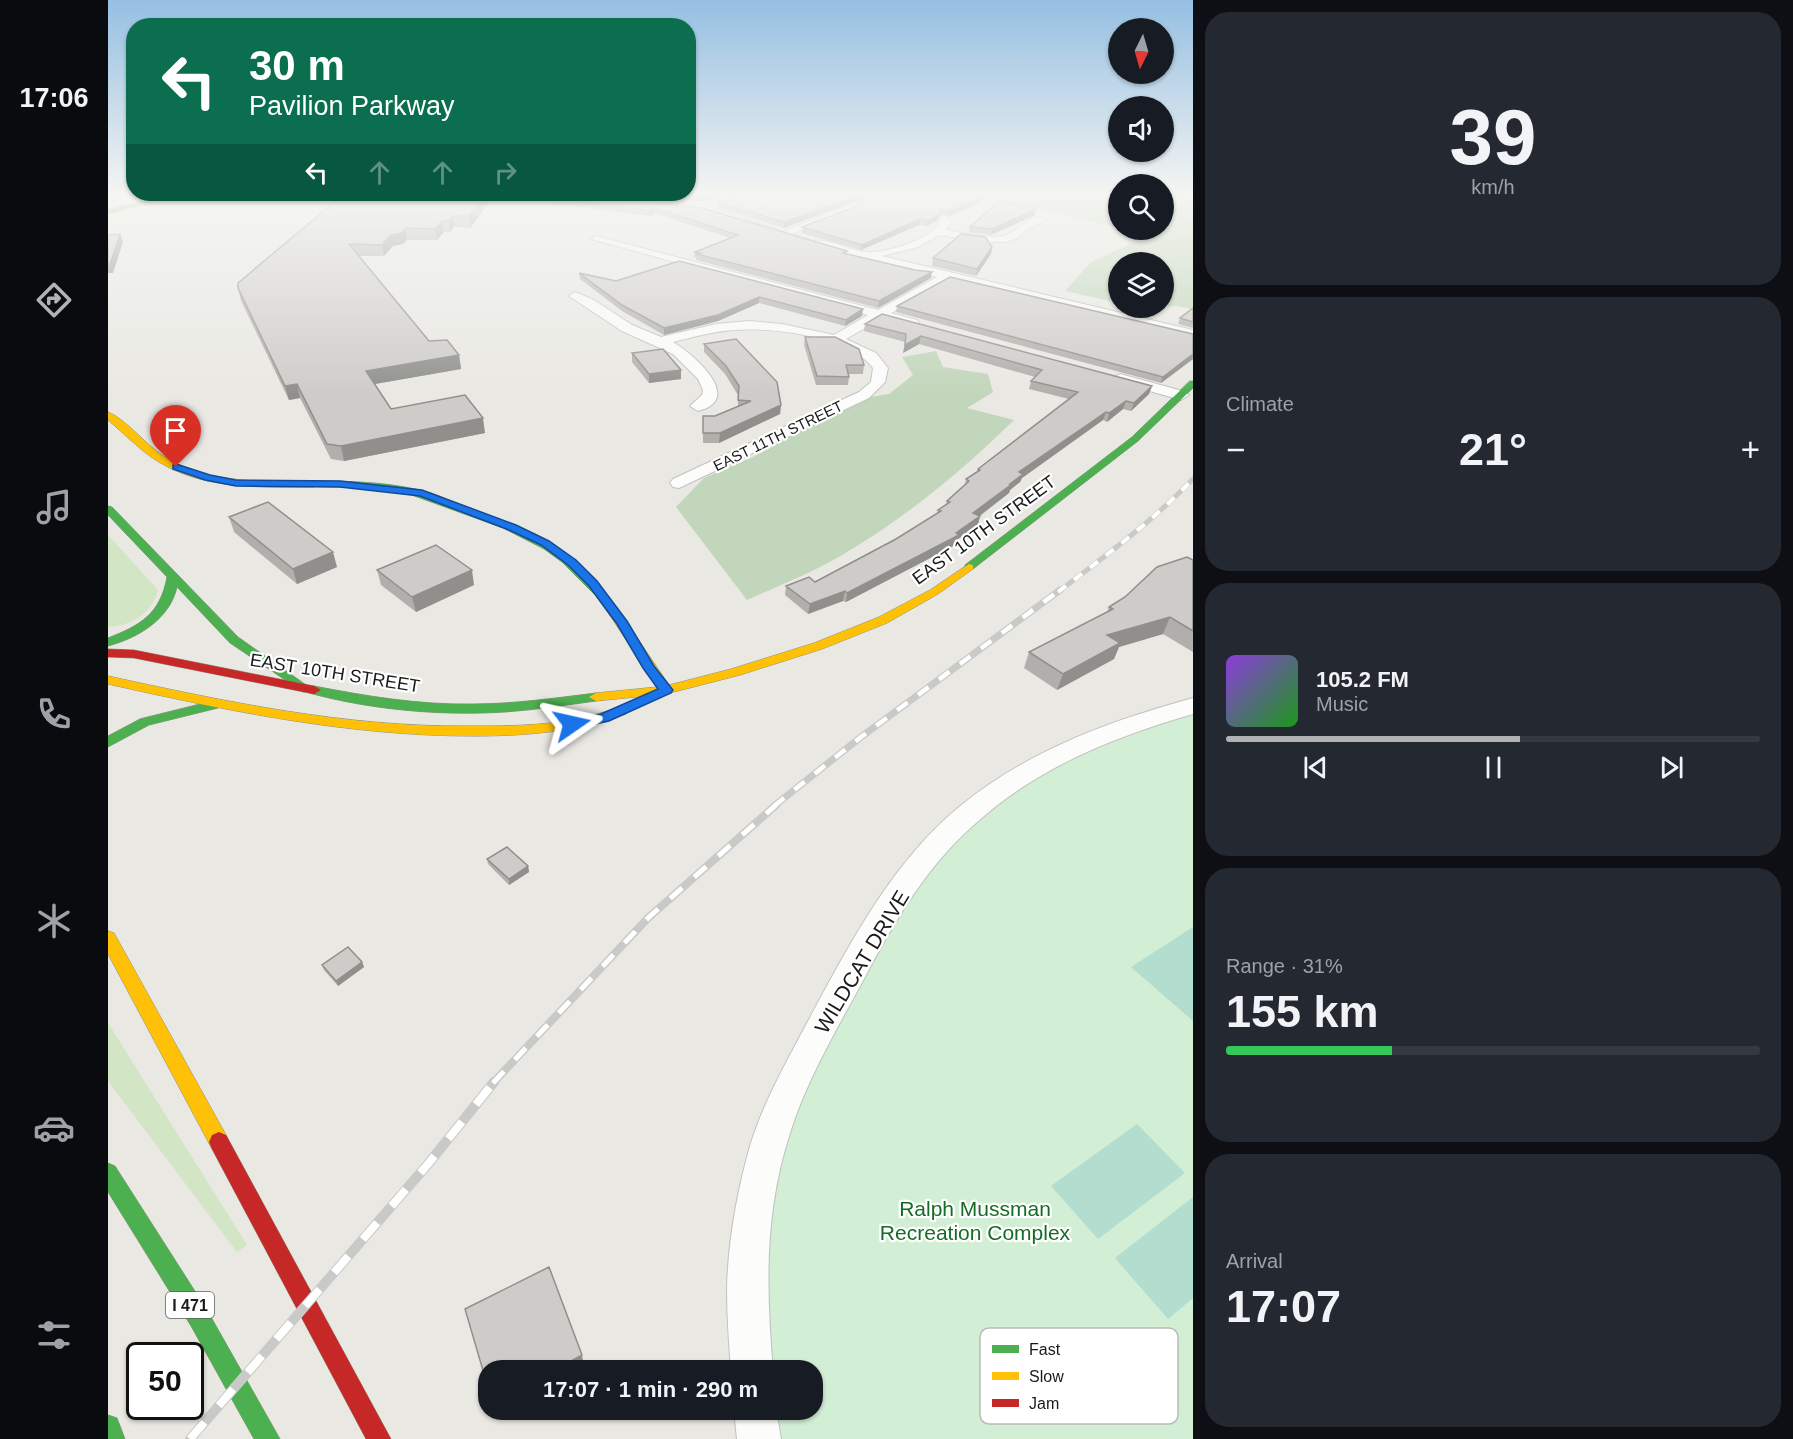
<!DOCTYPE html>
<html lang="en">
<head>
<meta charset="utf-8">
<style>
  body { margin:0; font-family:Helvetica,sans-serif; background:#242831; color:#f1f3f6; height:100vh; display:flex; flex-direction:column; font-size:22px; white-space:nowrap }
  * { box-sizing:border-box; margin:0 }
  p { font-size:20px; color:#9ea1a6 }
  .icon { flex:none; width:33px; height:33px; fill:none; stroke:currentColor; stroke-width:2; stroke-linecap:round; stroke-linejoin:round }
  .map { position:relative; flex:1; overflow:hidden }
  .side { display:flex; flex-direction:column; gap:12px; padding:12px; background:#0d0f14; width:600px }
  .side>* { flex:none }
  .hud { position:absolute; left:18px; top:18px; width:570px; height:183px; border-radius:24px; box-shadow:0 2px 4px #0004; background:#0b6e4f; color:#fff; overflow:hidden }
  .needle { width:39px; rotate:185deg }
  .fabs { position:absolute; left:1000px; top:18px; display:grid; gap:12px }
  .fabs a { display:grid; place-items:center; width:66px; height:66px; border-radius:50%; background:#171b24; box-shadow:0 2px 4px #0004; font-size:30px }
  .speed { position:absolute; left:18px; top:1342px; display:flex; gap:12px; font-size:30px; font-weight:700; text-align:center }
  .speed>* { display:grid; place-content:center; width:78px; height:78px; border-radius:50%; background:#171b24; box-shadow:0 2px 4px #0004; line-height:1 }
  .speed .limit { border:3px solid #111; border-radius:9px; background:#fff; color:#111 }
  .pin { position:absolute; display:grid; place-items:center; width:51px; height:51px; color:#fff; margin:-62px -26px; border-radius:50% 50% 50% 0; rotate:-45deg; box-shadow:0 0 6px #0007 }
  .pin .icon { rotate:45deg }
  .me { position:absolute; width:66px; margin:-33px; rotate:79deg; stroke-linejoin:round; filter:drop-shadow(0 0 4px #0008) }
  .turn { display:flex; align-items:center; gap:21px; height:126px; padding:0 24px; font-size:27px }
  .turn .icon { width:78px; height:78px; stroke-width:2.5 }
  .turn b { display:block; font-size:42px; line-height:51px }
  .lanes { display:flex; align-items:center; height:57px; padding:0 24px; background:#0003; justify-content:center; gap:30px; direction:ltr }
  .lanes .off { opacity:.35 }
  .big { font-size:45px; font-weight:800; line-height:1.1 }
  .side .widget { flex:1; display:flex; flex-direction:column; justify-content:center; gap:9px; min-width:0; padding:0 21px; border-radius:24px; background:#242831 }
  .side .dial { align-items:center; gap:0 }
  .dial b { font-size:78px; line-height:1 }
  .song { display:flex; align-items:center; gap:18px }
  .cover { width:72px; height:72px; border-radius:9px; background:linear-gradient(135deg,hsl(270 70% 55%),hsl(120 70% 35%)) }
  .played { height:6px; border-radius:3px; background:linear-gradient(90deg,#b1b2b2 55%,#363941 55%) }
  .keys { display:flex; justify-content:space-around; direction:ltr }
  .heat { display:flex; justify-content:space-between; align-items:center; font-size:33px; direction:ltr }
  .charge { height:9px; border-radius:4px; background:linear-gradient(90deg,#34c759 31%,#363941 0) }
  .trip { position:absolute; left:370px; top:1360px; width:345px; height:60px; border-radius:24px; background:#171b24; box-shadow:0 2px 4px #0004; font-weight:800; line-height:60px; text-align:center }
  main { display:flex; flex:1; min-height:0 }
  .tabs { display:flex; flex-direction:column; width:108px; justify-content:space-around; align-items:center; background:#090b0e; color:#9ea1a6 }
  .tabs .icon { width:42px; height:42px }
  .tabs .on { color:#b1b2b2 }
  .tabs b { font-size:27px; color:#f1f3f6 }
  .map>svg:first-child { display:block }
</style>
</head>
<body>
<main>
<nav class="tabs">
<b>17:06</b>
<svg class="icon on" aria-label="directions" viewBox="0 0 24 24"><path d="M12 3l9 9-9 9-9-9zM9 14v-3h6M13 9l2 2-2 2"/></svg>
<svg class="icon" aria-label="music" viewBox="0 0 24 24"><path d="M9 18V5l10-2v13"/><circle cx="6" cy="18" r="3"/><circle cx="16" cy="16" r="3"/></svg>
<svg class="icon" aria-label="phone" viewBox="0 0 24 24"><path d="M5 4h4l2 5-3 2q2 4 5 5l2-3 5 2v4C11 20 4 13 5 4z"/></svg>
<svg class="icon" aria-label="climate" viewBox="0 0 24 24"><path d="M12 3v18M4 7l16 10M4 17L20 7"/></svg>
<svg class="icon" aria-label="car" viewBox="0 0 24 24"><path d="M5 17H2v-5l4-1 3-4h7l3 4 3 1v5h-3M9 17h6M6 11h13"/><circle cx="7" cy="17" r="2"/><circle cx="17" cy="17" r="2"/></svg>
<svg class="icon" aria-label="filters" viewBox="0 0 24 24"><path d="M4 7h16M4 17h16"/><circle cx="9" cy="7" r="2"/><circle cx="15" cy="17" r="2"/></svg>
</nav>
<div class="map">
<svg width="1085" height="1439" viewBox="0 0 1085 1439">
  <rect width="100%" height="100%" fill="#e9e8e3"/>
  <!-- grass -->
  <path fill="#d2e5c4" d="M0 535 50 590C44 613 24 626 0 627Z
    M0 1023 139 1245 129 1252 0 1081Z"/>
  <!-- forest -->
  <path fill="#c1d6ba" d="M937 194H1011V228L896 201Z
    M1056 194H1085V309L1069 306 1056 307V262H1011V303L957 291 983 262 1035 238 1019 230H1056Z
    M828 351 835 367 880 374 885 392 859 408 906 420C853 472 797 518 734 555 704 573 670 586 639 600L568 507 596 478 645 457 750 399 781 394 805 375 794 357Z"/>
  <!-- park -->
  <path fill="#d2eed5" d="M1085 706V1439H651L647 1410H705V1371H644L660 1148 808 871 914 775Z"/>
  <!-- pitch -->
  <path fill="#b2ddcf" d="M1085 927V1021L1023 967Z
    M1029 1124 1077 1173 990 1239 943 1186Z
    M1085 1197V1298L1060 1319 1007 1258Z"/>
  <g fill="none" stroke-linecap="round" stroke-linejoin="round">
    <defs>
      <path id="street" d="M470 194H502L594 205 671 230 666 233 593 211 475 197Z
        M744 204 752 206 681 235H673L672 233Z
        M837 216 844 221 838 230C856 233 877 239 896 236 909 233 924 210 938 220L920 229 909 238 897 242H872L832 235 810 247 774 256 1085 330V338L841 280 783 313 809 320 811 323 809 326 804 327 773 319 738 339 768 353 780 368 777 382 761 398 571 488 565 487 562 483 565 479 751 392 763 382 765 368C742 337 665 327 628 330 606 331 585 337 565 342 584 353 638 399 590 411L582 406 594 395 595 390 590 379 565 354 514 331 461 296 467 292 486 300 524 325 553 337 608 324 641 321 674 324 726 335 760 315 483 239 488 236 770 310 829 277 704 245V241C722 238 741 251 759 252 778 254 832 237 833 217Z
        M1012 374 1078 392 1081 395 1073 400 1007 381 1005 378Z
        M1085 698V714C1006 737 930 767 868 823 820 864 786 922 757 977 731 1025 698 1081 682 1133 656 1213 658 1288 665 1371H623C621 1344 619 1317 619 1289 620 1242 629 1192 642 1146 655 1103 678 1063 699 1023 741 945 785 859 856 803 924 749 1002 721 1085 698Z
        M626 1410H668L673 1439H629Z"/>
      <path id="fast" d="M64 194H75L0 214V210Z
        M1082 381H1085V388L1030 441 865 569H857V565L1024 437Z
        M205 481C245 481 285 482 323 493 335 497 346 503 357 507 425 531 471 554 513 614L507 618 503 617 488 596 454 562 436 549 395 528 301 494 260 488 202 486 200 484Z
        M0 506 4 507 130 637 201 687 206 686C258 696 311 705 365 704 406 704 447 698 488 693L495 697 488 701C458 705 427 710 397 712 333 716 264 710 201 693L200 691 195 692 122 643 69 587C62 619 30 638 0 646V638C33 625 52 614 59 577L0 515Z
        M105 701 112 705 110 708 41 725 0 747V736L32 719Z
        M0 1163 7 1166 99 1310 172 1439H146L83 1326 0 1192Z
        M0 1415 9 1418 17 1439H0Z"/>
      <path id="slow" d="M0 412C18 419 37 444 54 455 98 485 154 481 205 481L210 484 205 487C156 487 103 490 58 466 36 455 19 436 0 420Z
        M861 564 865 565V569L830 594 779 623 714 649 632 675 558 694 488 701 481 697 488 693 549 687 501 614 503 611H511L561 685 623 669 706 643 771 617 822 590Z
        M0 676C119 702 238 727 360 726 396 726 433 726 469 719 484 716 498 711 513 707L520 711 518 714C468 732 417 736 365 736 241 736 120 711 0 684Z
        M0 931 6 933 118 1135 121 1142 118 1149 111 1152 104 1149 0 954Z"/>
      <path id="jam" d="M0 649 26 650 206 686 213 690 206 694 26 658 0 657Z
        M111 1132 118 1135 283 1439H258L104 1149 101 1142 104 1135Z"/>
    </defs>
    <!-- street casing -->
    <use href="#street" stroke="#c1c1bf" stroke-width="2"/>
    <!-- fast casing -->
    <use href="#fast" stroke="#8d917d" stroke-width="1"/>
    <!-- slow casing -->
    <use href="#slow" stroke="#8d917d" stroke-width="1"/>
    <!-- jam casing -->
    <use href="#jam" stroke="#8d917d" stroke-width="1"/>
    <!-- street -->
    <use href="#street" fill="#fcfcfb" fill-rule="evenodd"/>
    <!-- fast -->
    <use href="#fast" fill="#4caf50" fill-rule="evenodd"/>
    <!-- slow -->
    <use href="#slow" fill="#ffc107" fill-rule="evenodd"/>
    <!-- jam -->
    <use href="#jam" fill="#c62828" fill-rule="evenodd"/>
    <defs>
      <path id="rail-far3" d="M950 592C997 556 1044 522 1085 479"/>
      <path id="rail-far2" d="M666 806 753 737 952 590"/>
      <path id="rail-far1" d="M385 1083 540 918 668 805"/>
      <path id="rail" d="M82 1439 320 1164 386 1082"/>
    </defs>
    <!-- rail-far3 casing -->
    <use href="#rail-far3" stroke="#c9c9c8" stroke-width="5"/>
    <!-- rail-far2 casing -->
    <use href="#rail-far2" stroke="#c9c9c8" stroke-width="7"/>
    <!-- rail-far1 casing -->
    <use href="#rail-far1" stroke="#c9c9c8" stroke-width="8"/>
    <!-- rail casing -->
    <use href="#rail" stroke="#c9c9c8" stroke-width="10"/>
    <!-- rail-far3 -->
    <use href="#rail-far3" stroke="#fff" stroke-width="4" stroke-dasharray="10" stroke-linecap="butt"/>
    <!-- rail-far2 -->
    <use href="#rail-far2" stroke="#fff" stroke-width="4.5" stroke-dasharray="13" stroke-linecap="butt"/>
    <!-- rail-far1 -->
    <use href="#rail-far1" stroke="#fff" stroke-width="5" stroke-dasharray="16" stroke-linecap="butt"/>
    <!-- rail -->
    <use href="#rail" stroke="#fff" stroke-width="8" stroke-dasharray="22" stroke-linecap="butt"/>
  </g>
  <!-- wall -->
  <path fill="#b1afac" d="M236 194H388L362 228 346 227 342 232H336L329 240H299L295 244 285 246 276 256H250L321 341 351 355 353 369 267 384 283 409 377 433 236 461 223 459 192 398 181 400 133 301 130 288Z
    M509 194H627L590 202Z
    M633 194 874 197 873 202 841 216 832 215 829 221 818 226 811 225 753 250 694 233V227L752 205V204L748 201 676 228 611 208V203Z
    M439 197 594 208 739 251 738 254 823 278 770 308 588 260 589 258 586 257 587 252 622 238 546 213 542 216 439 203Z
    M927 215 883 235 861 232 862 227Z
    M884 247 883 254 868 276 824 266 825 258Z
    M571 261 755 309 754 316 737 326 651 303 610 321 556 335 514 311 472 279 471 273 508 281Z
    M789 306 1085 334V359L1053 383 788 312Z
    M1085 308V328L1070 324 1072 318Z
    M757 324 1044 386 1041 394 1023 411 1015 409 999 422 995 420 914 478 912 482 902 490 901 493 872 516 870 525 850 539 849 544 738 602 735 601 700 614 677 595 678 586 707 582 788 539 829 513 830 510 838 504 839 501 857 485 858 479 869 472 870 469 961 399 921 389 923 381 927 377 811 344 795 353 797 342 756 331Z
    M697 337 756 365 755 374H741V377L740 385H708L696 345Z
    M596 344 673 405 672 414 611 443H595V416H607L630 406V395L617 374 596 352Z
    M524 353 573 379 541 383 524 362Z
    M121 517 229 567 189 584 126 532Z
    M1085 560V652L1055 634 1011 647 1006 659 949 690 916 668 921 652 999 612 1001 607Z
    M269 570 366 585 308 612 273 585Z
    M379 859 420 866 421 872 401 885 380 864Z
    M254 962 256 967 230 986 216 970 214 965Z"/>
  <!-- shaded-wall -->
  <path fill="#908f8c" d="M379 194H388L362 228 361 216Z
    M602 194H627L590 202V197Z
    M749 196 748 201 676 228V222Z
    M874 197 873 202 841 216 842 211Z
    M546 208V213L542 216V211Z
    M928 209 927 215 883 235 884 229Z
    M833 210 832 215 829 221 818 226 819 221Z
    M345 216 346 227 342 232 341 221Z
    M812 219 811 225 753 250 754 245Z
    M334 221 336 232 329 240 327 229Z
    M298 228 299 240 295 244 285 246 276 256 274 245 283 235Z
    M12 234 15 242 5 273H0V264Z
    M884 247 883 254 868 276 869 269Z
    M824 272 823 278 770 308 771 301Z
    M651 297V303L610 321 556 335V328Z
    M755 309 754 316 737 326 738 320Z
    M813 336 811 344 795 353 797 345Z
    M1085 354V359L1053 383 1055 377Z
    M351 355 353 369 261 385 258 371Z
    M573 370V379L541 383V374Z
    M189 384 192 398 181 400 177 386Z
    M1044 386 1041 394 1023 411 1026 403Z
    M1018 401 1015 409 999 422 1001 413Z
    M673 405 672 414 611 443 612 433Z
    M998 412 995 420 914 478 912 482 902 490 901 493 863 522 865 513 902 484 911 472Z
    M375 418 377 433 236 461 233 446Z
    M872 516 870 525 850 539 849 544 738 602 739 593 848 533Z
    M225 552 229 567 189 584 185 569Z
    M364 570 366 585 308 612 304 597Z
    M737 591 735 601 700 614 702 604Z
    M1062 617 1055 634 1011 647 1006 659 949 690 955 674 999 635Z
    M420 866 421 872 401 885V879Z
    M254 962 256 967 230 986 228 981Z
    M474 1355 476 1367 468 1371H445Z
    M387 1410H395L389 1414Z"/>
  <!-- building -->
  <path fill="#ceccc8" stroke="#908f8c" stroke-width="1.5" d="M236 194H379L361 216H345L341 221H334L327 229 298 228 293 233 283 235 274 245 241 244 321 341 339 340 351 355 258 371 283 409 357 395 375 418 233 446 219 444 189 384 177 386 130 288V283Z
    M445 194H476L594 208 739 251 735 253 807 270 824 272 771 301 589 254 592 253 587 252 630 235 546 208 542 211 439 197Z
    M564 194H602L590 197Z
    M633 194H861L874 197 842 211 833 210 830 216 819 221 812 219 754 245 694 227 752 205 755 201 749 196 676 222 611 203Z
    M891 201 928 209 884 229 862 227Z
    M12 234 2 264H0V235Z
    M853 234 877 237 884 247 869 269 825 258Z
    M571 261 755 309 738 320 651 297 610 315 556 328 514 305 471 273 508 281Z
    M842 277 1085 334V354L1055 377 789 306Z
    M1085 308V322L1072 318Z
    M774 314 1044 386 1026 403 1018 401 1001 413 998 412 911 472 915 474 902 484H904L865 513 872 516 848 533 851 535 739 593 737 591 702 604 678 586 701 577 707 582 788 539 833 511 830 510 842 502 839 501 861 481 858 479 872 470 870 469 970 392 923 381 934 370 813 336 797 345 798 334 757 324Z
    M697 337H727L751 349 756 365H738L741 377 709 376Z
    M628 339 669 382 673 405 612 433H595V416H607L643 401 630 400 631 386 618 366 596 344Z
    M555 349 573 370 541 374 524 353Z
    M160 502 225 552 185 569 121 517Z
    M328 545 364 570 304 597 269 570Z
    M1079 557 1085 560V631L1062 617 999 635 1012 643 955 674 921 652 1005 609 1001 607 1017 597 1049 567Z
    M399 847 420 866 401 879 379 859Z
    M240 947 254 962 228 981 214 965Z
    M441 1267 474 1355 445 1371H381V1391L357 1309Z"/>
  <!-- sky -->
  <linearGradient id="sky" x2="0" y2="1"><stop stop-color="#95bfe2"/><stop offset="0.49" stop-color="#f5f5f2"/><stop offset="1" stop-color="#f5f5f2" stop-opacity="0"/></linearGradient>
  <rect width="1085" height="396" fill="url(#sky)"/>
  <!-- route -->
  <path fill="#1a73e8" stroke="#114b97" stroke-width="1.5" d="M68 464 102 475 128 480 232 481 314 490 408 525 441 541 468 560 489 581 519 621 546 666 565 690 563 693 501 721 464 729 459 728 457 724 459 721 493 714 550 689 535 668 509 624 481 586 460 565 433 545 401 530 312 496 232 487 128 486 97 480 65 469V465Z"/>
  <g text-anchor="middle" stroke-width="4.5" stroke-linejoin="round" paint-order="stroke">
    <!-- far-street labels -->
    <g font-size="15" fill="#1a1a1a" stroke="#fff">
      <text transform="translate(670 436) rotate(-26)" y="5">EAST 11TH STREET</text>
    </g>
    <!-- shield labels -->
    <rect fill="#fff" stroke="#5f5f5f" stroke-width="1.5" x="58" y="1292" width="48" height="26" rx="4.5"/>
    <g font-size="16" font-weight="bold" fill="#1a1a1a">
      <text x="82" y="1311">I 471</text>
    </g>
    <!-- street labels -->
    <g font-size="18" fill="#1a1a1a" stroke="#fff">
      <text transform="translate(876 530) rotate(-36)" y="6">EAST 10TH STREET</text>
      <text transform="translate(227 673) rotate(9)" y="6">EAST 10TH STREET</text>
    </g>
    <!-- near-street labels -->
    <g font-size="21" fill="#1a1a1a" stroke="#fff">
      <text transform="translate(754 962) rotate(-59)" y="7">WILDCAT DRIVE</text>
    </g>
    <!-- near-park labels -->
    <g font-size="21" fill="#156c26" stroke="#fff">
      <text x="867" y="1216">Ralph Mussman<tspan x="867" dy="24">Recreation Complex</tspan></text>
    </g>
  </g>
  <!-- legend -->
  <rect x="872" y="1328" width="198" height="96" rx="9" fill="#fff" stroke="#bababa" stroke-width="1.5"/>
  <rect x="884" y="1345" width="27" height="8" fill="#4caf50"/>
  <rect x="884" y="1372" width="27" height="8" fill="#ffc107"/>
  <rect x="884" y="1399" width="27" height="8" fill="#c62828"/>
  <g font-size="16" fill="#1a1a1a">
    <text x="921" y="1355">Fast</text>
    <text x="921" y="1382">Slow</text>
    <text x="921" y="1409">Jam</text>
  </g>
</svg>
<div class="fabs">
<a><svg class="needle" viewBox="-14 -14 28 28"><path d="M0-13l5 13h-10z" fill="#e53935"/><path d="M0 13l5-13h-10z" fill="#9ea1a6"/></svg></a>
<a><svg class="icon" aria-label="sound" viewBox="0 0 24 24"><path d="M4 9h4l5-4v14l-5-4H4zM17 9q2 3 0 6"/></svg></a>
<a><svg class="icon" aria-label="search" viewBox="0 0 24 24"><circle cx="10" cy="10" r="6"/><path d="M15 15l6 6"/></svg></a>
<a><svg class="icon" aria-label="layers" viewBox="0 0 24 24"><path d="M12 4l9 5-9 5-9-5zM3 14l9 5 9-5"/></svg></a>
</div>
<div class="speed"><div class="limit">50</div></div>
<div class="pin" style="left:68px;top:467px;background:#d93025"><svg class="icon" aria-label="arrive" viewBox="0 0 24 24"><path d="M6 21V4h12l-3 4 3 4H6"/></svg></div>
<svg class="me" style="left:464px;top:724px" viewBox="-20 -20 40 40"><path d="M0-17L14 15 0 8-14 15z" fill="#1a73e8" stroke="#fff" stroke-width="4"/></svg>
<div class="trip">17:07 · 1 min · 290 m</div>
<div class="hud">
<div class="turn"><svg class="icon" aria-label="left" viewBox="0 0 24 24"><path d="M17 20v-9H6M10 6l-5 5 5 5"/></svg><div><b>30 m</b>Pavilion Parkway</div></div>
<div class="lanes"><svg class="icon" aria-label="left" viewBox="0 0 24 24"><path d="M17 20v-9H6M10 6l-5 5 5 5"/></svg><svg class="icon off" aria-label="ahead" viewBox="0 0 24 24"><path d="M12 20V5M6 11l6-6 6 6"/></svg><svg class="icon off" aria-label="ahead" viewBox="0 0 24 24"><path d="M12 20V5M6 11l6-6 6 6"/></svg><svg class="icon off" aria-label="right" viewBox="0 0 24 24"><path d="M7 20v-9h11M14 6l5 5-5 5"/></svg></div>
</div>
</div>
<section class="side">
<div class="widget dial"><b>39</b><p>km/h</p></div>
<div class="widget"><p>Climate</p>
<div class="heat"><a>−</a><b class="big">21°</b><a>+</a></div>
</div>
<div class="widget">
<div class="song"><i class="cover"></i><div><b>105.2 FM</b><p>Music</p></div></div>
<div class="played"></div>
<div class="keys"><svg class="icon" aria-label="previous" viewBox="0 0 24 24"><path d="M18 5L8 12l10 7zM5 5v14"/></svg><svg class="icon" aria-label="pause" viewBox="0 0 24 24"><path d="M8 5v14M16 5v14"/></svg><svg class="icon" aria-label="next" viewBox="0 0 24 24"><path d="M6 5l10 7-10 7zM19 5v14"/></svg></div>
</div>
<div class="widget"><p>Range · 31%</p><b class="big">155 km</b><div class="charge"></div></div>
<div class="widget"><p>Arrival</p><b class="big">17:07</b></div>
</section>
</main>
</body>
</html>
